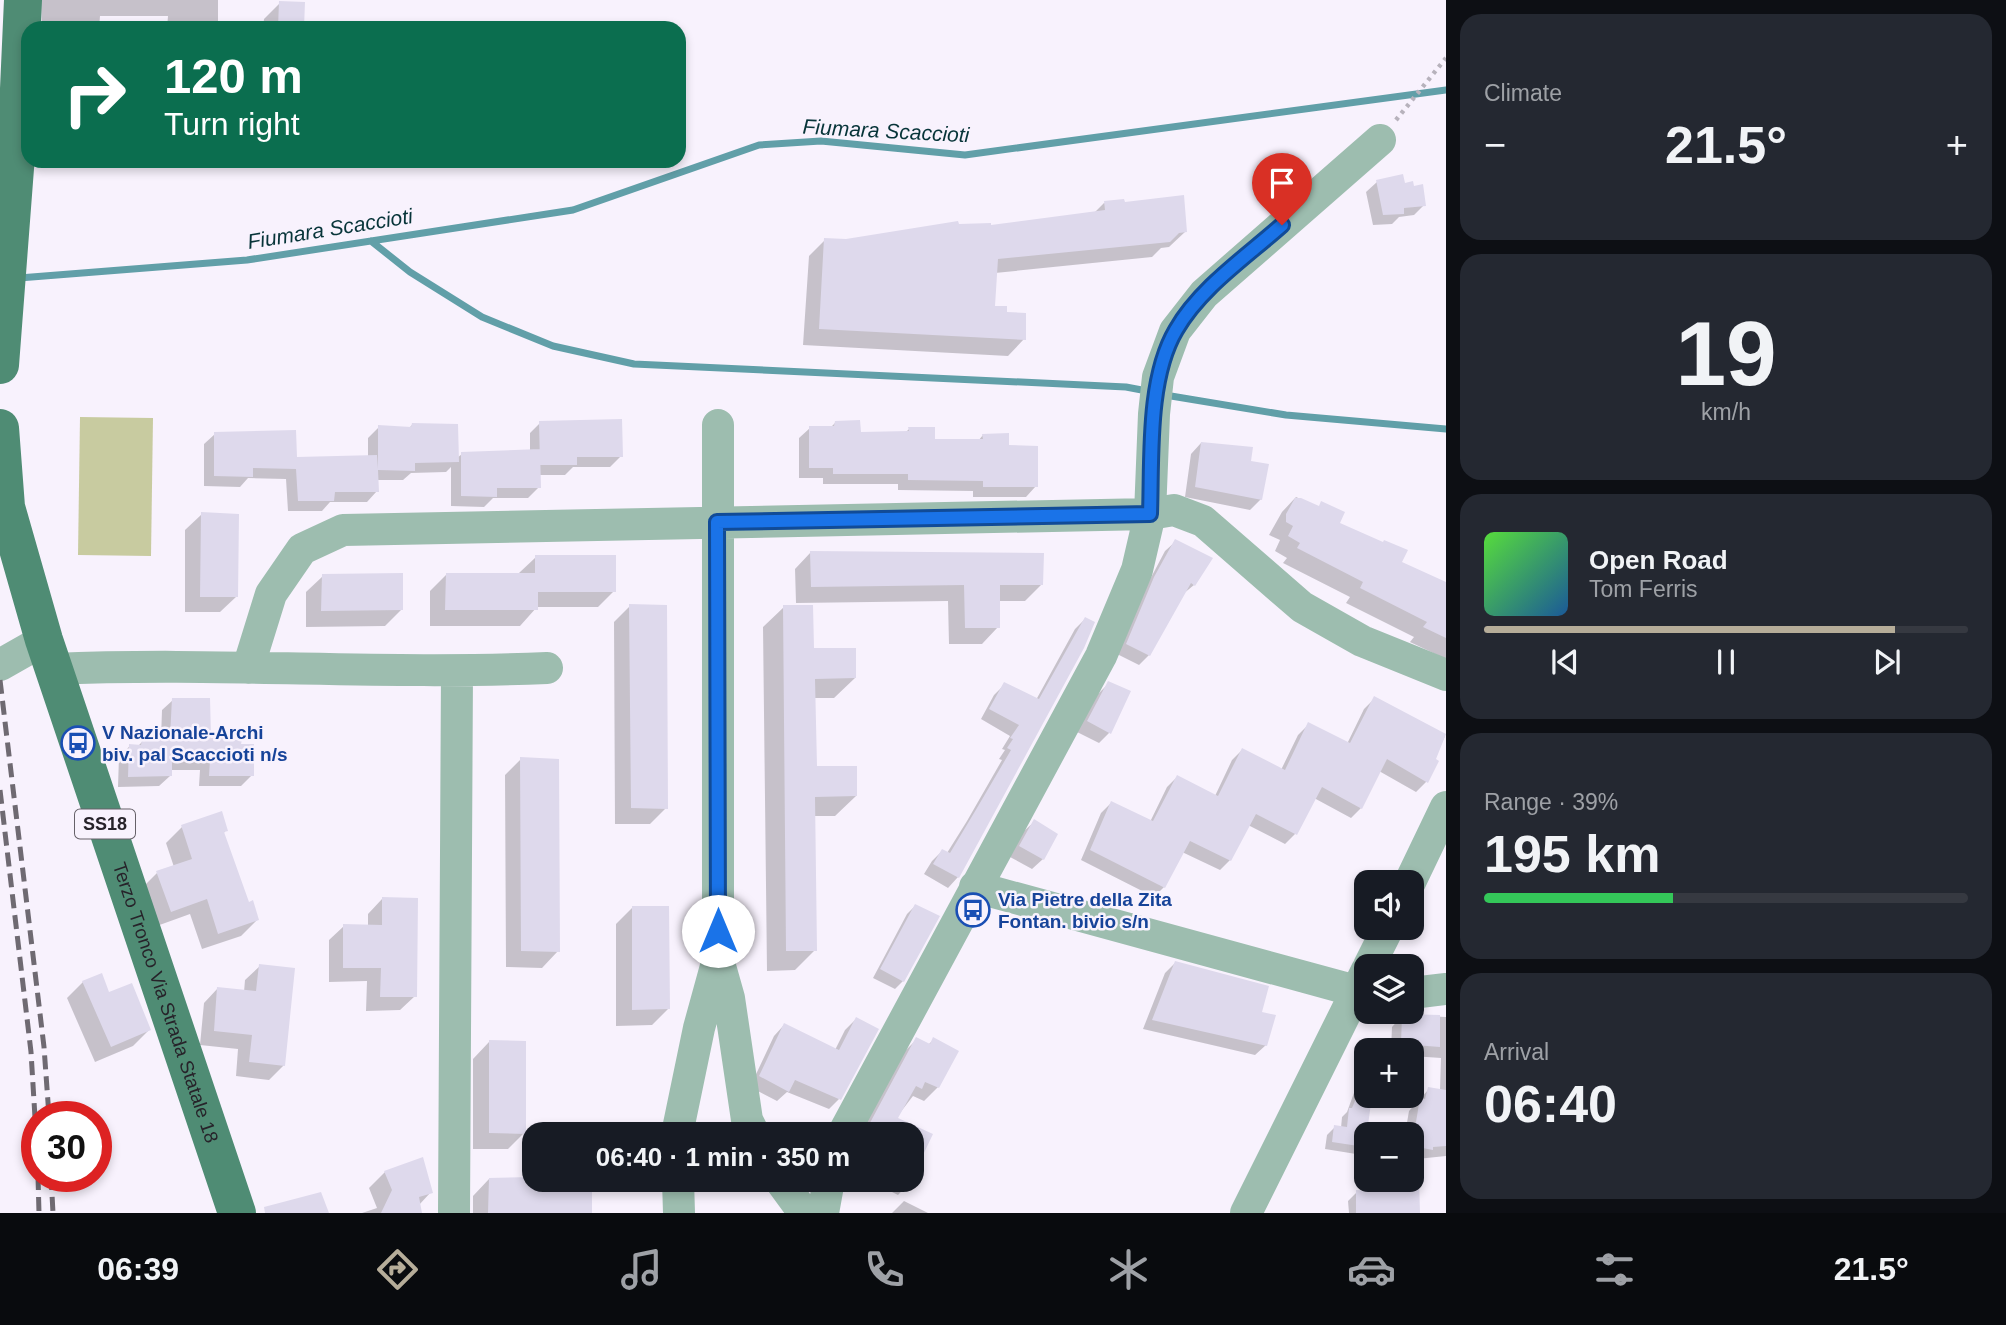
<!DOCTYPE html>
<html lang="en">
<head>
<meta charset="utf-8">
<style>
  body { margin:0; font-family:Arial,sans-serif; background:#242831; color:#f1f3f6; height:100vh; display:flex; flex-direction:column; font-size:26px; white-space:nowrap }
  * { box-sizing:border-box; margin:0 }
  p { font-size:23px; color:#9ea1a6 }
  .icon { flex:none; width:38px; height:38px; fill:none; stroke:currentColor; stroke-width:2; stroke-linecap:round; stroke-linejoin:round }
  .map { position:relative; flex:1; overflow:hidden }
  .panel { display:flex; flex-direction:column; gap:14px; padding:14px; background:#0d0f14; width:560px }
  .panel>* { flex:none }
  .banner { position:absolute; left:21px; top:21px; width:665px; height:147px; border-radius:21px; box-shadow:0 4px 10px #0003; background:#0b6e4f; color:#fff; overflow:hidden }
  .buttons { position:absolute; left:1354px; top:870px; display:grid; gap:14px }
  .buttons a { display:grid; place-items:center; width:70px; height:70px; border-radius:14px; background:#171b24; box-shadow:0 4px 10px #0003; font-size:35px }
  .speed { position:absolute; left:21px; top:1101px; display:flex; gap:14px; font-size:35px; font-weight:700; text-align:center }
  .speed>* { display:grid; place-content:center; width:91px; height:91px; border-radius:50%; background:#171b24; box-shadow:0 4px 10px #0003; line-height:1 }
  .speed .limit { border:10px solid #d22; background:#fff; color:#111 }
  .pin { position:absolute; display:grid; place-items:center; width:60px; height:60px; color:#fff; margin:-72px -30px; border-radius:50% 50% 50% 0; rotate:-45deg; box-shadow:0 0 7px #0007 }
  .pin .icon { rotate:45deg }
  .me { position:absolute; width:77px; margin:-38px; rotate:0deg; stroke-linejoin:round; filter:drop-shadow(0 0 5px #0008) }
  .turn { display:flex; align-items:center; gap:24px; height:147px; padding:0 28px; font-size:32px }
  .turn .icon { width:91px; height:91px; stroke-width:2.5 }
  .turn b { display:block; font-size:49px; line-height:60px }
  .big { font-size:52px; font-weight:700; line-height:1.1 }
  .panel .card { flex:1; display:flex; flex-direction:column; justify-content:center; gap:10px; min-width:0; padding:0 24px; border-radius:21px; background:#242831 }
  .panel .dial { align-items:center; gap:0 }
  .dial b { font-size:91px; line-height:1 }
  .song { display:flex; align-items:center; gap:21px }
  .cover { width:84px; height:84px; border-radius:10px; background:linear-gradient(135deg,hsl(110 70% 55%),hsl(210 70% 35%)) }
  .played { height:7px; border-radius:4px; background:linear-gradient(90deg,#b6ad99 85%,#363941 85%) }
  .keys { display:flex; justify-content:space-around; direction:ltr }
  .heat { display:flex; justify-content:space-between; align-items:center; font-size:38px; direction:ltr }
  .charge { height:10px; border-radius:5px; background:linear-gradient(90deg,#34c759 39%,#363941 0) }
  .trip { position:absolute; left:522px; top:1122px; width:402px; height:70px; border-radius:21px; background:#171b24; box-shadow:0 4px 10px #0003; font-weight:700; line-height:70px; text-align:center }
  .tab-bar { display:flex; height:112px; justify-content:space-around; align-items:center; background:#090b0e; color:#9ea1a6 }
  .tab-bar .icon { width:49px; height:49px }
  .tab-bar .active { color:#b6ad99 }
  .tab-bar b { font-size:32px; color:#f1f3f6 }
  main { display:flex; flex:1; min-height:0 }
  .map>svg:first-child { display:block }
</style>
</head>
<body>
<main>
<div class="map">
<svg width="1446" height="1213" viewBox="0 0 1446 1213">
  <rect width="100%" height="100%" fill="#f8f2fd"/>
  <!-- green -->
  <path fill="#c8cba0" d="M80 417 153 418 151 556 78 555Z"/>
  <!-- shadow -->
  <path fill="#0003" d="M41 0H218V28H167L168 16H100L99 28H42Z
    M280 3 302 28H263L264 19Z
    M28 161H284L281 164 135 168 24 163Z
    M1377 182 1403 185 1424 205 1414 215 1399 217 1392 224 1373 225 1366 192Z
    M1104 203 1186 231 1169 247 1161 248 1152 257 995 273 993 307 1005 314 1024 339 1008 356 803 345 809 256 825 240 846 241 958 225 989 227 1093 214Z
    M540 423 621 456 610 467H573L565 475H539V487L528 498H493L484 507 451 506V467L446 472 411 473 403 480H377V491L367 502H330L322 511H288L286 479 248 478 240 487 204 486V444L215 434 295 459 368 457V438L379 427 409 428 412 425 457 458 462 454 530 451V433Z
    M835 423 859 434 905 433 909 429 933 440 978 441 983 435 1007 446 1036 486 1026 497H973V491L898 490V484H823V478H799V438L810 428H830Z
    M1201 443 1261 499 1250 510 1185 497 1191 454Z
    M1296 497 1318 507 1337 524 1400 563 1446 583V659L1410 642 1414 637 1346 603 1350 597 1283 563 1287 558 1275 551 1280 540 1269 535 1282 512Z
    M202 514 237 596 220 612H185V530Z
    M1175 542 1194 585 1183 594 1149 655 1139 665 1117 654 1145 589 1165 551Z
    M811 552 1042 584 1025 601H998V627L982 644H949L948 601 796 603 795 569Z
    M536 557 614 591 598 607H537L520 626H430V591L446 575 519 573Z
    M323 576 401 610 385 626 306 627V592Z
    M630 606 666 808 650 824H615L614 622Z
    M784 607 813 650 855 678 834 698H813L815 768 856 796 835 816H814L815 950 795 970 767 971 763 627Z
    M1085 619 1083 647 958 877 948 888 924 874 932 861 942 851 947 853 967 821 1002 760 999 759 1005 750 1002 749 1010 736 981 719 994 695 1005 684 1036 700 1075 629Z
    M1109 683V733L1099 743 1077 732 1098 694Z
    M1374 699 1445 736 1434 760 1437 761 1426 782 1416 792 1379 771 1361 808 1351 818 1314 798 1295 834 1285 844 1248 825 1230 860 1220 870 1182 852 1164 887 1154 897 1081 860 1101 813 1111 803 1150 822 1167 787 1177 777 1215 796 1232 760 1242 750 1281 770 1298 735 1308 725 1347 744 1364 709Z
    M173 700 209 739 252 775 241 786H199L200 770H170V776L159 786 118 787 119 756 130 746H138L142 742H154L161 739 162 710Z
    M521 759 558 951 542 968 506 967 505 775Z
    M1034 822 1043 859 1032 869 1010 857 1023 832Z
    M182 827 226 830 223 834 248 904 257 920 241 936 202 949 190 914 154 927 141 889 157 873 174 867 166 843Z
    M382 899 415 996 400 1010 366 1011 367 981 329 982V940L344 926H368V914Z
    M915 906 903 981 895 989 873 978 907 914Z
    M633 907 668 1009 652 1025 616 1026V924Z
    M1175 963 1260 1013 1266 1045 1255 1055 1143 1029 1165 973Z
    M260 966 284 1065 269 1080 236 1076 238 1049 200 1045 204 1003 218 988 244 992 245 980Z
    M83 982 108 994 149 1030 133 1046 95 1062 67 998Z
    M1403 1015 1446 1017V1156L1417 1159 1418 1213H1349L1348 1201 1357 1192 1367 1193 1370 1180H1412V1134H1405L1409 1111 1429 1089 1440 1090 1441 1058 1412 1056V1050H1391L1392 1027Z
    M856 1019 839 1099 829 1109 787 1092 777 1101 750 1087 774 1036 784 1025 835 1050 845 1030Z
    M917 1039 928 1045 934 1039 938 1087 924 1101 913 1096 896 1118 930 1135 920 1156 923 1158 911 1181 898 1195 868 1180H912V1134H859L903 1053Z
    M489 1042 524 1133 508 1149H473V1059Z
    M1367 1066V1096H1371L1364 1146 1356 1154 1325 1149 1327 1135 1335 1127 1341 1128 1342 1117 1347 1112 1362 1071Z
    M385 1172 431 1192 419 1205 421 1213H362L377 1208 369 1188Z
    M489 1179 590 1180V1213H473V1196Z
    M904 1201 928 1213H892Z"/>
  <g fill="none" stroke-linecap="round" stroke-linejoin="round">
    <!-- stream -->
    <path stroke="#619fa8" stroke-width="7" d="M371 241 410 272 482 317 553 346 634 364 1126 387 1147 391
      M19 278 247 260 573 210 759 145 821 141 965 155 1446 90
      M1165 395 1286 415 1446 429"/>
  </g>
  <!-- building -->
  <path fill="#ded9ec" d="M279 1 305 2 304 28H278Z
    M1403 174 1405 183 1413 181 1414 186 1423 184 1426 206 1404 208V214L1383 215 1376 180Z
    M1184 195 1187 232 1179 233 1170 242 998 259 995 306H1007V312L1026 313V340L819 329 824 238 846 239 958 221 959 224 991 223V225L1105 210 1104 201 1124 199 1125 202Z
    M622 419 623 457H577V465H540L539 421Z
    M860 420 861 432 909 431 908 427H935V439H983L982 434 1009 433V445L1038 446V487H983V481L908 480V474H833V468H809V426H834L835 421Z
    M412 423 458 424 459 462 415 463V471L378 470 379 492H335L334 501H298L296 469 253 468V477L214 476V432L296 430 297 457 377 455 378 469V425L411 427Z
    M1201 442 1253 447 1251 461 1269 464 1262 500 1195 487Z
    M540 449 541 488H497V497L461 496V452Z
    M1295 498H1301L1319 506 1321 501 1345 512 1340 523 1383 542 1384 540 1408 550 1402 562 1446 582V638L1423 627 1427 622 1360 588 1363 582 1297 548 1300 543 1288 536 1293 526 1286 522V514Z
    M201 512 239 514 238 597H200Z
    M1175 539 1213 558 1195 586 1191 583 1150 656 1126 644 1154 577Z
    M810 551 1044 553 1043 585H1000V628H965L964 585 811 587Z
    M535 555H616V592H538V610H445L446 573H535Z
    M403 573V610L321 611 322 574Z
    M629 604 667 605 668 809 631 808Z
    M783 605H813L814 648H856V678L815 679 817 766H857V796L815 797 817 951H786Z
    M1085 617 1095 622 1084 648 959 878 933 864 942 849 950 853 977 808 1011 750 1007 748 1013 739 1010 738 1019 725 989 709 1004 682 1039 699Z
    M1108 681 1131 691 1111 734 1087 721Z
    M1374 696 1446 734 1436 759 1439 761 1428 783 1387 759 1362 809 1322 787 1297 835 1256 814 1231 861 1190 841 1165 888 1090 850 1111 801 1153 821 1177 775 1218 796 1242 748 1285 770 1308 722 1350 743Z
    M172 698H210L211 738 226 737V740H242L241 744H254V776H209L210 760H172V776L128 777 129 744 141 745 142 740H157V737H170Z
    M520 757 559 759 560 952 521 951Z
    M222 811 228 831 224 832 249 902 253 900 259 920 218 934 207 899 171 912 156 871 192 859 181 825Z
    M1034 819 1058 834 1044 860 1019 846Z
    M382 897 418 898 417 997H380L381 968H343V924L382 925Z
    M915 904 940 916 904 982 880 969Z
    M632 906H669L670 1009 632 1010Z
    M1175 961 1269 986 1262 1012 1276 1015 1267 1046 1152 1020Z
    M259 964 295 968 285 1066 249 1062 252 1035 214 1031 217 987 256 991Z
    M102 973 109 992 132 983 151 1030 111 1047 82 981Z
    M1402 1014 1440 1015V1047L1401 1044Z
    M856 1017 879 1029 841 1100 795 1080 789 1092 759 1076 784 1023 839 1050Z
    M916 1037 930 1044 933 1037 959 1051 939 1088 925 1082 922 1089 916 1086 898 1118 933 1134 912 1178V1134H864Z
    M489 1040 526 1041V1134L489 1133Z
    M1428 1087 1446 1090V1146L1433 1147V1150L1412 1146 1420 1098 1425 1099Z
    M1357 1096H1372L1365 1147 1332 1142 1334 1125 1347 1127 1349 1108H1352Z
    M423 1157 433 1193 419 1197 422 1213H381L392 1190 384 1171Z
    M534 1177V1180H592V1213H488L489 1178Z
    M1376 1180H1419L1420 1213H1356V1190L1373 1191Z
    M321 1192 329 1213H265L264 1207Z"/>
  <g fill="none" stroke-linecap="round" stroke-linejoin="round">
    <!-- path -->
    <path stroke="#b7b2bc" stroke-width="4.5" stroke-dasharray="3.5 5" stroke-linecap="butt" d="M1396 120 1446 58"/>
    <!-- minor -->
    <path stroke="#9dbdaf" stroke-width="32" d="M718 425V959L729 998 747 1120 754 1134
      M0 665 44 640
      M248 668 271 594 302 549 343 530 1150 514 1154 414 1158 377 1175 331 1204 294 1380 140
      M53 669C218 662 382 675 547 668
      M1410 882 1446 807
      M975 887 1367 994
      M1369 966 1388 928
      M1412 993 1446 989
      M677 1134 699 1028 718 959
      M843 1134 1101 656 1137 570 1150 514 1174 510 1203 521 1302 607 1362 641 1446 675
      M678 1180 679 1213
      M780 1180 804 1213
      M454 1213 457 672
      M823 1213 829 1180
      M1246 1213 1367 970"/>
    <!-- major -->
    <g stroke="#4f8c74" stroke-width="38">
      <path d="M0 365 16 155 23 0"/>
      <path id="s1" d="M0 428 6 507 44 640 237 1213"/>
    </g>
    <!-- rail -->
    <path stroke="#6f6a72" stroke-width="5" stroke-dasharray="14 7" stroke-linecap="butt" d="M0 680 44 1047 49 1116
      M0 790 31 1052 37 1150
      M38 1176 39 1213
      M51 1176 53 1213"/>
  </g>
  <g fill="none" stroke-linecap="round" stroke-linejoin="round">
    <defs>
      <path id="route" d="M718 931 717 522 1150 514C1152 459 1147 379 1176 330 1200 288 1246 257 1282 225"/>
    </defs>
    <!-- route casing -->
    <use href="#route" stroke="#114b97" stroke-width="18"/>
    <!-- route -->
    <use href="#route" stroke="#1a73e8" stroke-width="12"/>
  </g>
  <!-- icons -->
  <defs>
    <symbol id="bus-ring" viewBox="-11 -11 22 22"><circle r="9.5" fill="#f8f2fd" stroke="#1a4fb4" stroke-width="1.5"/><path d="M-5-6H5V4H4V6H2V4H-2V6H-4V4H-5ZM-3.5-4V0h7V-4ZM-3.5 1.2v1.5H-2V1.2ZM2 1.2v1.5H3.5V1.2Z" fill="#1a4fb4"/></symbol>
  </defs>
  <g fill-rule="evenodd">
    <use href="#bus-ring" x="59" y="724" width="38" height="38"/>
    <use href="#bus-ring" x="954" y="891" width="38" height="38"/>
  </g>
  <g text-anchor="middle" stroke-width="5" stroke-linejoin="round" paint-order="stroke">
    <!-- shield labels -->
    <rect fill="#f8f2fd" stroke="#666169" stroke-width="2" x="75" y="809.5" width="60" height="29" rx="5"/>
    <g font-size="18" font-weight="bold" fill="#27232a">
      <text x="105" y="830">SS18</text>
    </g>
    <!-- transit labels -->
    <g font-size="19" font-weight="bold" fill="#164399" stroke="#f8f2fd" text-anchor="start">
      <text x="102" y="739">V Nazionale-Archi<tspan x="102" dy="22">biv. pal Scaccioti n/s</tspan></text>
      <text x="998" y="906">Via Pietre della Zita<tspan x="998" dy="22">Fontan. bivio s/n</tspan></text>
    </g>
    <!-- street labels -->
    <g font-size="19" fill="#27232a" stroke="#f8f2fd">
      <text dy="7" stroke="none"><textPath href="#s1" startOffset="600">Terzo Tronco Via Strada Statale 18</textPath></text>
    </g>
    <!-- water labels -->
    <g font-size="21" font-style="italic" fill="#073439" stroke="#f8f2fd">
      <text transform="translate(886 131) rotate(3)" y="7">Fiumara Scaccioti</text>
      <text transform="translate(330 229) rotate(-9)" y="7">Fiumara Scaccioti</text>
    </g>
  </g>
</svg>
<div class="buttons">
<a><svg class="icon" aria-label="sound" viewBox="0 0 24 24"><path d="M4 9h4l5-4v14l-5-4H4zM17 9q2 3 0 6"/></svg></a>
<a><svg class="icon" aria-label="layers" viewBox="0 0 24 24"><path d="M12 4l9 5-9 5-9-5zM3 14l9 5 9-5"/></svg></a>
<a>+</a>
<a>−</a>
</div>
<div class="speed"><div class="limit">30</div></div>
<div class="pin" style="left:1282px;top:225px;background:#d93025"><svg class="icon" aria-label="arrive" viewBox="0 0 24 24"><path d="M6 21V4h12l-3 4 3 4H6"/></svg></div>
<svg class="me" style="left:718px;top:931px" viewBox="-20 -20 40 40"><circle r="19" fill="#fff"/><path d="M0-13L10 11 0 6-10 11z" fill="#1a73e8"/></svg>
<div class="trip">06:40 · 1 min · 350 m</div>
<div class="banner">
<div class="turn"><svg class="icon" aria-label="right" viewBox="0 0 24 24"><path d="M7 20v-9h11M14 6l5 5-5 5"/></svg><div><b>120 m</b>Turn right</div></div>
</div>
</div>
<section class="panel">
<div class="card"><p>Climate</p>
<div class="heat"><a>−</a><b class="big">21.5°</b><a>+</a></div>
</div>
<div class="card dial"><b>19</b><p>km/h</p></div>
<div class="card">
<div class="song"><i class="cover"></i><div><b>Open Road</b><p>Tom Ferris</p></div></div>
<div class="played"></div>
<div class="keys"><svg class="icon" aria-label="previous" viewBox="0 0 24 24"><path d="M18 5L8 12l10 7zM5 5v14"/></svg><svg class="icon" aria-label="pause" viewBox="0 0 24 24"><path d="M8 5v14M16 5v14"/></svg><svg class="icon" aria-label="next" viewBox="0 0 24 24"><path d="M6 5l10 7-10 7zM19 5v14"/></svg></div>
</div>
<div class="card"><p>Range · 39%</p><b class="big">195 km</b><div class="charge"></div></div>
<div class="card"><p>Arrival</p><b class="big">06:40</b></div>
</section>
</main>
<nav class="tab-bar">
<b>06:39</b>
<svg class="icon active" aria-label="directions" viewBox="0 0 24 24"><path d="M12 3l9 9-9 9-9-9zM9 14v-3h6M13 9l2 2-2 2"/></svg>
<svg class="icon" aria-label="music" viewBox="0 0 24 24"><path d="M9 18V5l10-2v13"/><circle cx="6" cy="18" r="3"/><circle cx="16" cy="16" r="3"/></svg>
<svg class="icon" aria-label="phone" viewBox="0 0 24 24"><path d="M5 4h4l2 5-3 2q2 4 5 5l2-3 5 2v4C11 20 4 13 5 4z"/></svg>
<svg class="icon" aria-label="climate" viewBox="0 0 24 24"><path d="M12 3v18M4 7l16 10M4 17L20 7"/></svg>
<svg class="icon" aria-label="car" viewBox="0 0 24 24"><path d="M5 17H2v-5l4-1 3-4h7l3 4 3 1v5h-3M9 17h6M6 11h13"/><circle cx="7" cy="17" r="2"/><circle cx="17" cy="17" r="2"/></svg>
<svg class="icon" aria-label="filters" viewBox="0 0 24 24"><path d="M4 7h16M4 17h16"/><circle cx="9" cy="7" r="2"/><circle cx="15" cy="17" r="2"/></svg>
<b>21.5°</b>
</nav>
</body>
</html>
